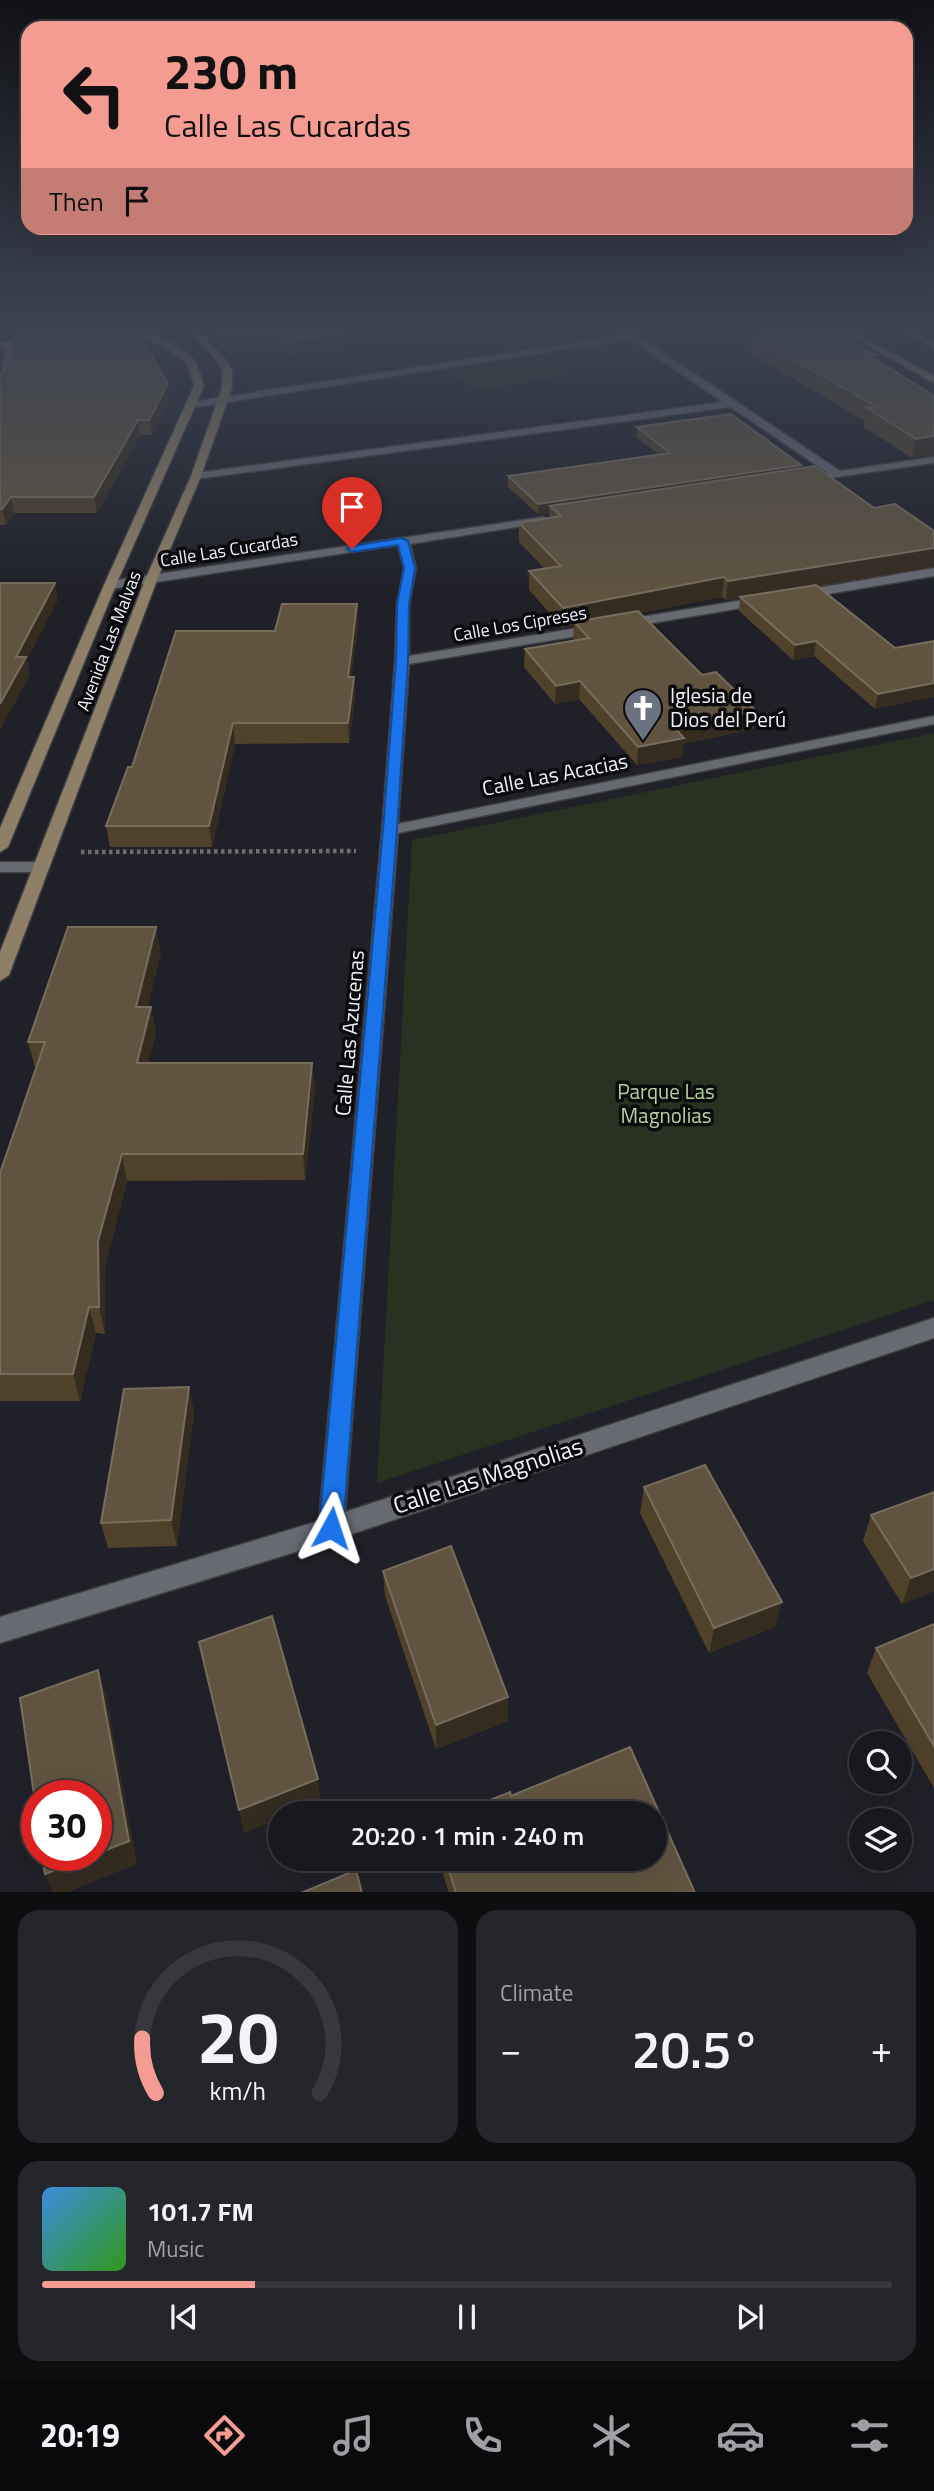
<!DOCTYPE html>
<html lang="en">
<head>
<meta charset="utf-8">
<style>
  body { margin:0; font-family:"Titillium Web",sans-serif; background:#25262b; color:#f1f3f6; height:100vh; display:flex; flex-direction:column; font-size:26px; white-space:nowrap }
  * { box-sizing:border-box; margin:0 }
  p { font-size:23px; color:#9fa0a4 }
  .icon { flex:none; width:38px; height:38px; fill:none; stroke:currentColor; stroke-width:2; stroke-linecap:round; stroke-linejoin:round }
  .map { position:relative; height:1892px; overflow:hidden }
  .side { display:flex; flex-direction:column; gap:18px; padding:18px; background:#0d0e10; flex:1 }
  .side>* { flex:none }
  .top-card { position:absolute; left:21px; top:21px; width:892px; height:214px; border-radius:21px; box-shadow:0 7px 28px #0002,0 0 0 2px #36383c; background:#f59c92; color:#111; overflow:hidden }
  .buttons { position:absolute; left:849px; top:1731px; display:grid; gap:14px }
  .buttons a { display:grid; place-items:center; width:63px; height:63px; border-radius:50%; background:#18191e; box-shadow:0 7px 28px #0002,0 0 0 2px #36383c; font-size:35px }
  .speed { position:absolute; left:21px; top:1780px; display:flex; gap:14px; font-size:35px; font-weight:700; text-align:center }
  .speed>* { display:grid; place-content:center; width:91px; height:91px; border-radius:50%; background:#18191e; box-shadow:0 7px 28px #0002,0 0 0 2px #36383c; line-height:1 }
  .speed .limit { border:10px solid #d22; background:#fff; color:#111 }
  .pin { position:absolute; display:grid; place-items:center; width:60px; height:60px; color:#fff; margin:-72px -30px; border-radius:50% 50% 50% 0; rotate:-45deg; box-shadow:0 0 7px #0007 }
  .pin .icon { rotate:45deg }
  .me { position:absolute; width:77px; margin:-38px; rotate:5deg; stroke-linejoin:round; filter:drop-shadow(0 0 5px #0008) }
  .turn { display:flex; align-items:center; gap:24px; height:147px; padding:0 28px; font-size:32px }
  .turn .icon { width:91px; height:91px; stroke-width:2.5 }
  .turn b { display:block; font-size:49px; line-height:60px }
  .then { display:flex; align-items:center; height:66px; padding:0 28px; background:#0003; gap:14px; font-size:26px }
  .big { font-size:52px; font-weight:600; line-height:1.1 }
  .side .tile { flex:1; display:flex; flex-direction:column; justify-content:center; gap:10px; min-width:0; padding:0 24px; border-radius:21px; background:#25262b }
  .side .dial { align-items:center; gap:0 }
  .dial svg { height:182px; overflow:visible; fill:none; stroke:#36383c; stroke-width:7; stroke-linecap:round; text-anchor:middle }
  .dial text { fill:#f1f3f6; stroke:none }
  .song { display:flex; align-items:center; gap:21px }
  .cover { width:84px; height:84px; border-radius:10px; background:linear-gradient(135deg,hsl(210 70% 55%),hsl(110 70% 35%)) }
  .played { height:7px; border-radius:4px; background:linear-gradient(90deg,#f59c92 25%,#36383c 25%) }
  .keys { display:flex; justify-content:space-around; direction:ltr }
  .heat { display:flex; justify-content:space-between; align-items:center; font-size:38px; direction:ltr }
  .side .tiles { flex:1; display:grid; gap:18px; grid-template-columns:1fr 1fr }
  .tile:last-child { grid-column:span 2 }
  .trip { position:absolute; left:268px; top:1801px; width:399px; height:70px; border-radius:35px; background:#18191e; box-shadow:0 7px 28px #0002,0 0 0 2px #36383c; font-weight:600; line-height:70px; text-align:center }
  .menu { display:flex; height:112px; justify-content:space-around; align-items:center; background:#0a0a0c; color:#9fa0a4 }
  .menu .icon { width:49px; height:49px }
  .menu .current { color:#f59c92 }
  .menu b { font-size:32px; color:#f1f3f6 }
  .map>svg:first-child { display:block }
</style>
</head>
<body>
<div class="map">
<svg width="934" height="1893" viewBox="0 0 934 1893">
  <rect width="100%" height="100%" fill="#202128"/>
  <!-- green -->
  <path fill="#293220" d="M543 357 572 374 477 391 450 373Z
    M934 733V1300L377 1483 412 840Z"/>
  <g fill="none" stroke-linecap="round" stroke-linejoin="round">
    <defs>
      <path id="street" d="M628 329 840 471 934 457V463L802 482V478L828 473 731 407 196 479 191 476 196 473 723 402 630 339 191 408 186 405 191 402 624 335 619 330Z
        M8 341 12 344C14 358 13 381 0 389 0 373 6 360 4 344Z
        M543 517 549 520 547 522 410 544 416 568 409 605V656L596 625 602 629 596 633 409 664 398 824 934 716V724L398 833 345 1512 934 1318V1338L331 1541 0 1643V1617L319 1521 382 830 395 661 397 605 404 568 398 545 110 589 104 585 110 581Z
        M934 568V576L799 599 793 595 799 591Z
        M761 597 767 601 765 604 623 628 617 624 623 620Z
        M0 862H41L49 867 41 872H0Z"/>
      <path id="secondary" d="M133 329C151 329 181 346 193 359 199 366 201 378 204 386L116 585 8 847 0 852V828L104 585 194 386 187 363 167 348 133 333Z
        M188 329H197L227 361 232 370V388L201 476 157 580 9 975 0 981V952L145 580 191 476 222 388V370L218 362Z
        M838 329H849L934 376V383Z
        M901 329H912L934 341V348Z"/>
      <path id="highway" d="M121 329H151L110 337 105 334Z
        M40 338 44 339V343L0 348V342Z"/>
    </defs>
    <!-- street casing -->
    <use href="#street" stroke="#3d3e43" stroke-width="3"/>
    <!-- secondary casing -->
    <use href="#secondary" stroke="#3d3e43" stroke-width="3"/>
    <!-- highway casing -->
    <use href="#highway" stroke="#3d3e43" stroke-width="3"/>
    <!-- path -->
    <path stroke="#6d6e74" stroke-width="4.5" stroke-dasharray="3.5 3.5" stroke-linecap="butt" d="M81 852 356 851"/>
    <!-- street -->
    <use href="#street" fill="#686a72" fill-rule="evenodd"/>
    <!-- secondary -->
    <use href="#secondary" fill="#8e8067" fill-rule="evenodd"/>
    <!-- highway -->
    <use href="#highway" fill="#e6b34c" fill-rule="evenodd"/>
  </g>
  <!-- wall -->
  <path fill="#4f412a" d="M0 329 170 397 151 435H140L97 513H14L6 525H0V375L3 373 10 362 12 338 0 339Z
    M210 329H431L341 345V349L291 356 278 345 230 351Z
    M641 329H694L649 334Z
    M752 336 877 355 876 360 934 396V454L912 458 864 427 865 421 750 353Z
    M637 427 801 465 800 468 874 508 934 531V567L817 586 895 648 875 709 814 656 793 660 739 611 740 598 726 600 722 597 640 613 702 675 756 711 753 729 683 744 682 757 637 765 579 699 555 704 524 667 525 649 574 640 573 639 574 625 563 628 529 590V571L544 568 519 542V523L549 518V512L538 514 508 487V476L659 455 636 437Z
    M358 623 351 677H354L355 697 349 743 235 744 212 847H110L106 826 275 631Z
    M161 953 147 1007H151L156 1033 148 1063H312L315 1089 305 1180 127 1181 105 1268V1334L96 1333 80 1401H0V1173L36 1068H35L28 1042Z
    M189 1387 194 1413 177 1546 108 1548 101 1523Z
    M644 1487 775 1627 709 1653 640 1513Z
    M934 1492V1591L902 1604 863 1541 871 1515Z
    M383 1571 508 1697V1721L436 1749 385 1596Z
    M934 1624V1788L867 1673 876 1648Z
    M630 1747 695 1893H449L438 1858H654V1813H457L510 1792 511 1796Z"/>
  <!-- shaded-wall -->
  <path fill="#352c20" d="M0 329H98L0 339Z
    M346 329H431L341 345V349L291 356 290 341Z
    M650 329H694L649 334Z
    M277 330 278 345 230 351 229 336Z
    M0 341 2 350 0 371Z
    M168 383 170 397 151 435 149 420Z
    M138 420 140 435 97 513 94 497Z
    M934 436V454L912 458 916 439Z
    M801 465 799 475 550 506 549 512 538 514V504Z
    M11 497 14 513 6 525 2 509Z
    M934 548V567L726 600 728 581Z
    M724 577 722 597 577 625 574 622V625L563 628V608Z
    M55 583 58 600 27 660 30 675 0 730V704L16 657Z
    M357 604 358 623 349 697 348 677Z
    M816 641 814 656 793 660 795 645Z
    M354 677 355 697 349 743 348 723Z
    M580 681 579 699 555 704 556 686Z
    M934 683V697L875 709 878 694Z
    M756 711 753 729 683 744 682 757 637 765 638 747 674 727Z
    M233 723 235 744 212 847 209 826Z
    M156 927 161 953 141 1033 136 1007Z
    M151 1007 156 1033 141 1089 137 1063Z
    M312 1063 315 1089 305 1180 303 1154Z
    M122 1154 127 1181 105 1268V1334L99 1307 98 1241Z
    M89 1307 96 1333 80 1401 73 1374Z
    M189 1387 194 1413 177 1546 171 1520Z
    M934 1569V1591L902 1604 911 1578Z
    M782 1602 775 1627 709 1653 714 1628Z
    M98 1670 106 1695 137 1864 65 1893H53L45 1874 96 1855Z
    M508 1697V1721L436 1749V1725Z
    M318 1779 321 1803 295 1813H280V1819L244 1833 239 1810Z"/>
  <!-- building -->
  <path fill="#605440" stroke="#776d5d" stroke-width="2" d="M71 329H135L168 383 149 420H138L94 497H11L2 509H0V375L3 373 10 362 13 336Z
    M222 329H346L337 331 340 334 290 341 277 330 229 336Z
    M800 329H827L877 355 870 356 934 396V436L916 439 867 408 877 407 752 336Z
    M731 414 801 465 538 504 508 476 670 453 637 427Z
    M815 466 874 508 895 504 934 531V548L728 581 724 577 563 608 529 571 561 566 519 523 561 516 550 506Z
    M0 583H55L16 657H26L0 704Z
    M816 585 895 648 934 641V683L878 694 816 641 795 645 740 597Z
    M282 604H357L348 677H354L348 723H233L209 826H106L128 767H132L176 631H275Z
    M638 611 702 675 716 672 756 711 674 727 684 738 638 747 580 681 556 686 525 649 589 638 574 622Z
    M68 927H156L136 1007H151L137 1063H312L303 1154H122L98 1241 99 1307H89L73 1374H0V1173L45 1042H28Z
    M189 1387 171 1520 101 1523 124 1389Z
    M705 1465 782 1602 714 1628 644 1487Z
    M934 1492V1569L911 1578 871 1515Z
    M451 1546 508 1697 436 1725 383 1571Z
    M272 1616 318 1779 239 1810 199 1642Z
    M934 1624V1746L876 1648Z
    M98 1670 129 1841 96 1854V1796H37V1815L20 1698Z
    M630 1747 695 1893H456L445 1858H654V1813H457L510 1792 511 1796Z
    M42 1855H94L45 1874Z
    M356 1870 362 1893H301Z"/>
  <!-- sky -->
  <linearGradient id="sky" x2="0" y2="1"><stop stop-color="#121216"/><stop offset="0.55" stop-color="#3c4353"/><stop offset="1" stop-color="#3c4353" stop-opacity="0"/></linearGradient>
  <rect width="934" height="594" fill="url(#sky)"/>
  <!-- route -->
  <path fill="#1a73e8" stroke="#114b97" stroke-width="2" d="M402 538 408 541 415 568 409 605 408 661 397 830 343 1528 339 1536 331 1539 323 1536 319 1528 383 830 396 661 397 605 404 568 398 545 352 552 347 549 352 546Z"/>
  <!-- icons -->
  <defs>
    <symbol id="church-pin" viewBox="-11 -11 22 30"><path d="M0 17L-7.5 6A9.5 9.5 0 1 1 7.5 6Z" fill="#6b7280" stroke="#0b0b0e"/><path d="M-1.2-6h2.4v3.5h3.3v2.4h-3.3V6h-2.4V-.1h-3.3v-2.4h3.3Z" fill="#fff"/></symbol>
  </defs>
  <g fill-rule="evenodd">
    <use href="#church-pin" x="621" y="686" width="44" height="60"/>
  </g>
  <g text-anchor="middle" stroke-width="7" stroke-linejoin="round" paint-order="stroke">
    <!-- far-street labels -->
    <g font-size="18" fill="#f0f1f6" stroke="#0b0b0e">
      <text transform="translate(229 550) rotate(-9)" y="6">Calle Las Cucardas</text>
      <text transform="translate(520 624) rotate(-10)" y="6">Calle Los Cipreses</text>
      <text transform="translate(109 641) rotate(-69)" y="6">Avenida Las Malvas</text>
    </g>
    <!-- poi labels -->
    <g font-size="21" fill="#f0f1f6" stroke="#0b0b0e" text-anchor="start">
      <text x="670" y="703">Iglesia de<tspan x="670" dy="24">Dios del Perú</tspan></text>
    </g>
    <!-- street labels -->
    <g font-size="21" fill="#f0f1f6" stroke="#0b0b0e">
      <text transform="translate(555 775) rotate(-11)" y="7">Calle Las Acacias</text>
      <text transform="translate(350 1033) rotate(-85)" y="7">Calle Las Azucenas</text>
    </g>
    <!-- park labels -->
    <g font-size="21" fill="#b6d09d" stroke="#0b0b0e">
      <text x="666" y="1099">Parque Las<tspan x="666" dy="24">Magnolias</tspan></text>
    </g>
    <!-- near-street labels -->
    <g font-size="24" fill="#f0f1f6" stroke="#0b0b0e">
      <text transform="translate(488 1476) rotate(-18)" y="8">Calle Las Magnolias</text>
    </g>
  </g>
</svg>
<div class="buttons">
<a><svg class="icon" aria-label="search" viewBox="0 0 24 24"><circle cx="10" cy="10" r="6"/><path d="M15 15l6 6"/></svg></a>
<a><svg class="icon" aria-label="layers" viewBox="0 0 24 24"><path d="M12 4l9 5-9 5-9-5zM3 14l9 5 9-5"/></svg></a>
</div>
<div class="speed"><div class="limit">30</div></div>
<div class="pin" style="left:352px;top:549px;background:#d93025"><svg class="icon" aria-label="arrive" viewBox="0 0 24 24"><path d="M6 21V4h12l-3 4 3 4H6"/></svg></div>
<svg class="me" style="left:331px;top:1528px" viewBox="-20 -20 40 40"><path d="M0-17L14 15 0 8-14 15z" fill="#1a73e8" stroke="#fff" stroke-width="4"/></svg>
<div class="trip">20:20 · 1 min · 240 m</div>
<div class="top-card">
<div class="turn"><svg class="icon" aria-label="left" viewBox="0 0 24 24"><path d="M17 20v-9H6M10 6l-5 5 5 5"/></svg><div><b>230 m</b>Calle Las Cucardas</div></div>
<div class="then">Then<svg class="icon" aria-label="arrive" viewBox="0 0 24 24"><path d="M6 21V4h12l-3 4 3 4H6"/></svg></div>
</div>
</div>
<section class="side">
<div class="tiles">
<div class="tile dial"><svg viewBox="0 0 100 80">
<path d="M14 69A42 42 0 1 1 86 69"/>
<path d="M14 69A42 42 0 0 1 8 45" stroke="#f59c92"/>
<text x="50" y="56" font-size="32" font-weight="700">20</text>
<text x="50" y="72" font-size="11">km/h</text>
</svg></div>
<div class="tile"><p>Climate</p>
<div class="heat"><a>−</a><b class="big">20.5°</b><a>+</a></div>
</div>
<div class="tile">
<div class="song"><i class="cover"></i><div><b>101.7 FM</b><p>Music</p></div></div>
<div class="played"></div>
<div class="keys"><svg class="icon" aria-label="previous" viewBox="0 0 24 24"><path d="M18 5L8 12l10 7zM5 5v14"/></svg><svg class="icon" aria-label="pause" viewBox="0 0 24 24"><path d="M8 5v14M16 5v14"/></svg><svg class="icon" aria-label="next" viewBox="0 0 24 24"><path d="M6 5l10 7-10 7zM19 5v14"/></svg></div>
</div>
</div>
</section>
<nav class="menu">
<b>20:19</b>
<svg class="icon current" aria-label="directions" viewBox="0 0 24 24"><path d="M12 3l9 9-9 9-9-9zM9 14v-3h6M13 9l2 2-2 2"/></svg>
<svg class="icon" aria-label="music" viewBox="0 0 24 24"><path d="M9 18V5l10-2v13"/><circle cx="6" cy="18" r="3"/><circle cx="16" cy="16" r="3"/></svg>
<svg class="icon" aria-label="phone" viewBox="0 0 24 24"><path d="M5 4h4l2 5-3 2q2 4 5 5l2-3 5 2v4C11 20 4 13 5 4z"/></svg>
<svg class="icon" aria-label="climate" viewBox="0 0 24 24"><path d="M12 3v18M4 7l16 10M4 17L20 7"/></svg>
<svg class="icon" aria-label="car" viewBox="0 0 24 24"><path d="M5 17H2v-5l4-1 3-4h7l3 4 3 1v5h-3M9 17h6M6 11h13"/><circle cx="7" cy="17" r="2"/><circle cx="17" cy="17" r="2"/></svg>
<svg class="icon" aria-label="filters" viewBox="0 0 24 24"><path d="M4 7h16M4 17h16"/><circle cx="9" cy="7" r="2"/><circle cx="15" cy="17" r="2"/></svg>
</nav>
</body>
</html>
